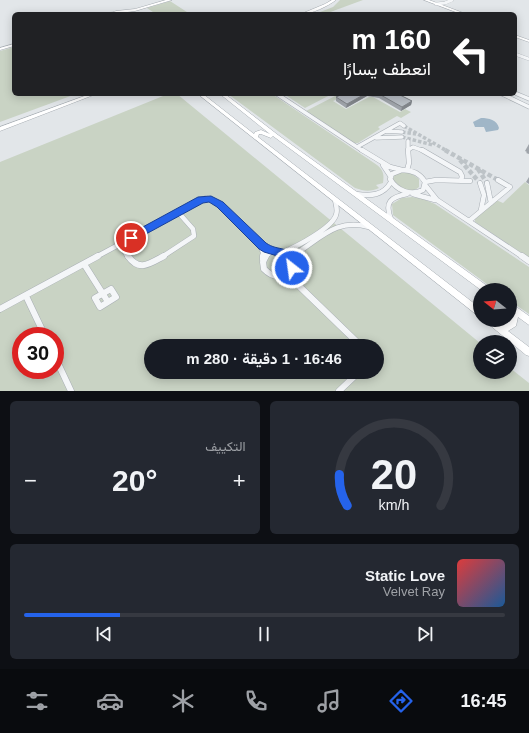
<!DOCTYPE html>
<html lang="ar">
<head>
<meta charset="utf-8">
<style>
  body { margin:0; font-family:Helvetica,Vazirmatn,sans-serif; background:#242831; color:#f1f3f6; direction:rtl; height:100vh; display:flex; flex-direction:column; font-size:15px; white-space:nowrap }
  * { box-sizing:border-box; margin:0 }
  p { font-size:13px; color:#9ea1a6 }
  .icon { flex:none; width:22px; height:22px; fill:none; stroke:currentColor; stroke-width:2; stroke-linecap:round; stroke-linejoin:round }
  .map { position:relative; height:391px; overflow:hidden; direction:ltr }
  .panel { display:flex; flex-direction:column; gap:10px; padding:10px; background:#0d0f14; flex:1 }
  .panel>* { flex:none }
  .top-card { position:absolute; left:12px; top:12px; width:505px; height:84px; border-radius:6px; box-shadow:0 2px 10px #0003; direction:rtl; background:#202124; color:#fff; overflow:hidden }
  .needle { width:26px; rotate:287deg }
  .buttons { position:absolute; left:473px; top:283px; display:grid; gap:8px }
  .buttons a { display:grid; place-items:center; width:44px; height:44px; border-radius:50%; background:#171b24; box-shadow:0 2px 10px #0003; font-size:20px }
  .speed { position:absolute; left:12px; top:327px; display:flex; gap:8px; font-size:20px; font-weight:700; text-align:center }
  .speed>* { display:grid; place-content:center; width:52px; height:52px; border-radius:50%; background:#171b24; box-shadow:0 2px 10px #0003; line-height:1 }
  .speed .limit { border:6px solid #d22; background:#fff; color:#111 }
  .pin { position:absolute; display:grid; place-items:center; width:34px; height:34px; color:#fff; margin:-17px; border:2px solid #fff; border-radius:50%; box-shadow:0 1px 4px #0007 }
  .me { position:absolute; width:44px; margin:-22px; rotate:330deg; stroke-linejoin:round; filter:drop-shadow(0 0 3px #0008) }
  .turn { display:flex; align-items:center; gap:14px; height:84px; padding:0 20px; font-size:18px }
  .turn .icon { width:52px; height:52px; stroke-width:2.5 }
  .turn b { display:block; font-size:28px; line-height:34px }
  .big { font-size:30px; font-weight:700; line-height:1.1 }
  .panel .tile { flex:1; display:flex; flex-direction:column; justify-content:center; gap:6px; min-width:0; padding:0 14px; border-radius:6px; background:#242831 }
  .panel .dial { align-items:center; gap:0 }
  .dial svg { height:104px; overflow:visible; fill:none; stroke:#363941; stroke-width:7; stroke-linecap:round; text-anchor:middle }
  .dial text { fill:#f1f3f6; stroke:none }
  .song { display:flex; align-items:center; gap:12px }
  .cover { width:48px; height:48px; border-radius:6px; background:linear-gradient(135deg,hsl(0 70% 55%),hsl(210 70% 35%)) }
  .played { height:4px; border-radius:2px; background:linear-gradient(90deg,#2563eb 20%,#363941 20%) }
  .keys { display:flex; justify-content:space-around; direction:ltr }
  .heat { display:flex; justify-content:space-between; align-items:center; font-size:22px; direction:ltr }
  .panel .tiles { flex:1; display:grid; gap:10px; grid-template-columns:1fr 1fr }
  .tile:last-child { grid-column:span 2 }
  .trip { position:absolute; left:144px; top:339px; width:240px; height:40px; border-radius:20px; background:#171b24; box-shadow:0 2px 10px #0003; font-weight:700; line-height:40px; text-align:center; direction:rtl }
  .tabs { display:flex; height:64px; justify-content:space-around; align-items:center; background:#090b0e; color:#9ea1a6 }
  .tabs .icon { width:28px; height:28px }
  .tabs .on { color:#2563eb }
  .tabs b { font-size:18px; color:#f1f3f6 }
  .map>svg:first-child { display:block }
</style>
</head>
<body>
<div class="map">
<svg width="529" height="391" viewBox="0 0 529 391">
  <rect width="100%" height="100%" fill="#e2e6e9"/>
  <!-- green -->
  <path fill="#c9d3c4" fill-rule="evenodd" d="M340 0H363L325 14H315L333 7Z
    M170 1 190 14H156L147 8Z
    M14 47V94H57L58 96 76 94 0 122V51Z
    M168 94H177L480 343V372H510V368L529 383V391H0V162ZM21 336H55V370H21ZM151 346H377V372H151Z
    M228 94H272L377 165C384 171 384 175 383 183L376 185 379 188C370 192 364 191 355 188Z
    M284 94H332L305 108Z
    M339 94H349L333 101 346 109 369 97H373L400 112 405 109 411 112 401 118 397 116 378 127 380 129 358 143H353L306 111Z
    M404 171 412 174 419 179V187C410 195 400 188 392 182V176Z
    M525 182 529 185V258L475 222V219L496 200 503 203Z
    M412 197 423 199 435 204 529 267V314L510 301V290H495L393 215 392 204 402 198Z"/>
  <!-- water -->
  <path fill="#a0b6c7" d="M481 118C489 118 497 120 499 128L498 130 486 132 484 127H475L473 122Z"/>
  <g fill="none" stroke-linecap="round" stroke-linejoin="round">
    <!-- street-tunnel-far1 -->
    <path stroke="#bdc3c7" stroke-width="3.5" stroke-dasharray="3.5 2" stroke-linecap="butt" d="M404 126 447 151
      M402 132 416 134
      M402 137 433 145"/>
    <!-- street-tunnel -->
    <path stroke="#bdc3c7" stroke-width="4.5" stroke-dasharray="4.5 2.5" stroke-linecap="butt" d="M445 150 498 180
      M460 160 480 183
      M478 169 487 183"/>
    <defs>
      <path id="street-far3" d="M436 4 445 3 452 0
        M515 54 529 59"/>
      <path id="street-far2" d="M515 93 529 99
        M277 94 363 151
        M502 94 529 107
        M386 131 402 132
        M376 138 402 137
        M408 141V151
        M357 147 400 123 404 126
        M408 150 413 147 424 151"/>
      <path id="street-far1" d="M362 150 390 167 402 170
        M422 150 460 172 462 176 461 181
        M383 165 391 177
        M402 170C412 170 420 173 425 182L423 190C411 196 397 191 390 179L392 174Z
        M407 170 409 163 408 150
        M425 182 436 180 470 181
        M480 183 484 195 481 210
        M487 183 491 203
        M425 185 437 200 523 257
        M356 194C371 196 383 196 391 182
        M413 194 435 200
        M391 219C384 202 391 197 407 194
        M469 221 510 187 498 180
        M120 244 128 257
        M259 244 263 252V257
        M283 252C296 247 332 228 336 215 338 210 336 205 335 200
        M96 257 206 198C235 208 247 239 276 252
        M162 257 194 236 193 229 178 212
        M265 257 271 252H281L289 257
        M295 257 297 253C322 237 337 218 369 227"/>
      <path id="street" d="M128 256C139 272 149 264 164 256
        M263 256V260
        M266 256 263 262 264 269C275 280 284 277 292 265L291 258 288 256
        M522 256 529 261
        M84 264 108 302
        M292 265 296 256
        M276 276 291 280 299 286 361 346
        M111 289 116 297 100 307 95 298Z
        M26 296 45 336
        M0 309 98 256
        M55 357 71 391
        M339 391 359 372"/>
      <path id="secondary" d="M166 0H172L135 11 120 13 119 14H101C106 11 112 14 116 11L135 9Z
        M332 0H336C328 6 312 14 301 14L325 4Z
        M424 0H429L466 14H461Z
        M515 35 529 40V42L515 37Z
        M14 44V46L0 50V48Z
        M90 94H96L0 131V127Z
        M198 94H203L254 134 255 132 261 130 270 134 220 94H225L278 135 490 288 491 290H481L273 136 271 138 261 134H259L258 137 480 308V316L477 315Z
        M510 305H512L515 306 529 316V325L518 317 516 326 508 331 529 347V356L526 355 486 322 485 320H495L498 322 507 323C513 319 510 312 510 305Z"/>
    </defs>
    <!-- street-far3 casing -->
    <use href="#street-far3" stroke="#a7adb3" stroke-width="3.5"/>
    <!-- street-far2 casing -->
    <use href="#street-far2" stroke="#a7adb3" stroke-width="4.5"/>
    <!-- street-far1 casing -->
    <use href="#street-far1" stroke="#a7adb3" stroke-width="5.5"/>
    <!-- street casing -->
    <use href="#street" stroke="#a7adb3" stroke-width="7"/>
    <!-- secondary casing -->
    <use href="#secondary" stroke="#a7adb3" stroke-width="1"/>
    <!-- street-far3 -->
    <use href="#street-far3" stroke="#f4f6f8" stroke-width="3"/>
    <!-- street-far2 -->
    <use href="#street-far2" stroke="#f4f6f8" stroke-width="3.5"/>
    <!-- street-far1 -->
    <use href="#street-far1" stroke="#f4f6f8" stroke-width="4.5"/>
    <!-- street -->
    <use href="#street" stroke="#f4f6f8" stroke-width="6"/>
    <!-- secondary -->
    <use href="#secondary" fill="#fff" fill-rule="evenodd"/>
  </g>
  <!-- wall -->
  <path fill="#9fa4aa" d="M343 94H398L412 101 411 105 401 111 379 98 367 96 346 108 336 101V97Z
    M529 144V154L526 153 527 152 525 151Z
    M529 177V184L526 182Z"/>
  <!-- shaded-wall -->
  <path fill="#82868b" d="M365 94H368L367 96 346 108 347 104Z
    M412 101 411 105 401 111 402 107Z"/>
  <!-- building -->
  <path fill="#b9bfc6" stroke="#82868b" d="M343 94H365L347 104 336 97Z
    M379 94H398L412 101 402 107Z"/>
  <!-- route -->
  <path fill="#2563eb" stroke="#184099" d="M211 196 223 202 266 243C279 252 288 244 297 262L295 271 292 272 288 271 287 262 284 258 264 252 259 249 217 207 209 202 203 203 135 240H128L126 238 128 235 198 197Z"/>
</svg>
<div class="buttons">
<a><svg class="needle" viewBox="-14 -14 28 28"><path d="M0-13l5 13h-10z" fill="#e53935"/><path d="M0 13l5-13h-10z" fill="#9ea1a6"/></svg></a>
<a><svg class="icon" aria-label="layers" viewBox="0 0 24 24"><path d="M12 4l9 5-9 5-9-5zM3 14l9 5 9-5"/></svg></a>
</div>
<div class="speed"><div class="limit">30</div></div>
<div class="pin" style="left:131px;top:238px;background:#d93025"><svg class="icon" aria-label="arrive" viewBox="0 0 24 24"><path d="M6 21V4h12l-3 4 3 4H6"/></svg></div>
<svg class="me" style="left:292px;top:268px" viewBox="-20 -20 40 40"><circle r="17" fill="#2563eb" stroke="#fff" stroke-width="3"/><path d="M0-11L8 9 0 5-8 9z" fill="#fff"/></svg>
<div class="trip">16:46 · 1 دقيقة · 280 m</div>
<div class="top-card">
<div class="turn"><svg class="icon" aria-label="left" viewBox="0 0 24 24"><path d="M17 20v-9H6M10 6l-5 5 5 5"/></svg><div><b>160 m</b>انعطف يسارًا</div></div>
</div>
</div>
<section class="panel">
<div class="tiles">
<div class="tile dial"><svg viewBox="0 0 100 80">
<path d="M14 69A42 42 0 1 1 86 69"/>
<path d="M14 69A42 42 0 0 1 8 45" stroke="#2563eb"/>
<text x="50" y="56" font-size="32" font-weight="700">20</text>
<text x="50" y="72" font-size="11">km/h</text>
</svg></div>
<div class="tile"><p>التكييف</p>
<div class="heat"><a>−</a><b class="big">20°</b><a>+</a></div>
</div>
<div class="tile">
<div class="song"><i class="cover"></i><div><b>Static Love</b><p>Velvet Ray</p></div></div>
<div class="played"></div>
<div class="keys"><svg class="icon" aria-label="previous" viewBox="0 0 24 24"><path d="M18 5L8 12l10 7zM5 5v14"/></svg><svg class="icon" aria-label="pause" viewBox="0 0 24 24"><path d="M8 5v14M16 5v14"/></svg><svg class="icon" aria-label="next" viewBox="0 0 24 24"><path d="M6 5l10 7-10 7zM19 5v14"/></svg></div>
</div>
</div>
</section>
<nav class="tabs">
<b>16:45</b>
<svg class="icon on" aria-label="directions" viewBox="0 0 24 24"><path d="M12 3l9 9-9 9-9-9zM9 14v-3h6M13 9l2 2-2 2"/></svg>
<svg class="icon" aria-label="music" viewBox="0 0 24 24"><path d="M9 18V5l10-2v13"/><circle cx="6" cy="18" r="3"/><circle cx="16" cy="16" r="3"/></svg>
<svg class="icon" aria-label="phone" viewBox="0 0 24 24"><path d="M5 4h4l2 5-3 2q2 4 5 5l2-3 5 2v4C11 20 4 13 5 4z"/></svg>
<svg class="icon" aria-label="climate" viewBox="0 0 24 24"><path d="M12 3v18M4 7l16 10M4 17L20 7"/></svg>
<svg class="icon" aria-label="car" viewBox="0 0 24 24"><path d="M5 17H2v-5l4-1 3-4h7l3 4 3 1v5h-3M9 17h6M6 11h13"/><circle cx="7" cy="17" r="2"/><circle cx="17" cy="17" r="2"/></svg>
<svg class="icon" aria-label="filters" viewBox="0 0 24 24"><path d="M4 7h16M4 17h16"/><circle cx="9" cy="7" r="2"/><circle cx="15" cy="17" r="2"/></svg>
</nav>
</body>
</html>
